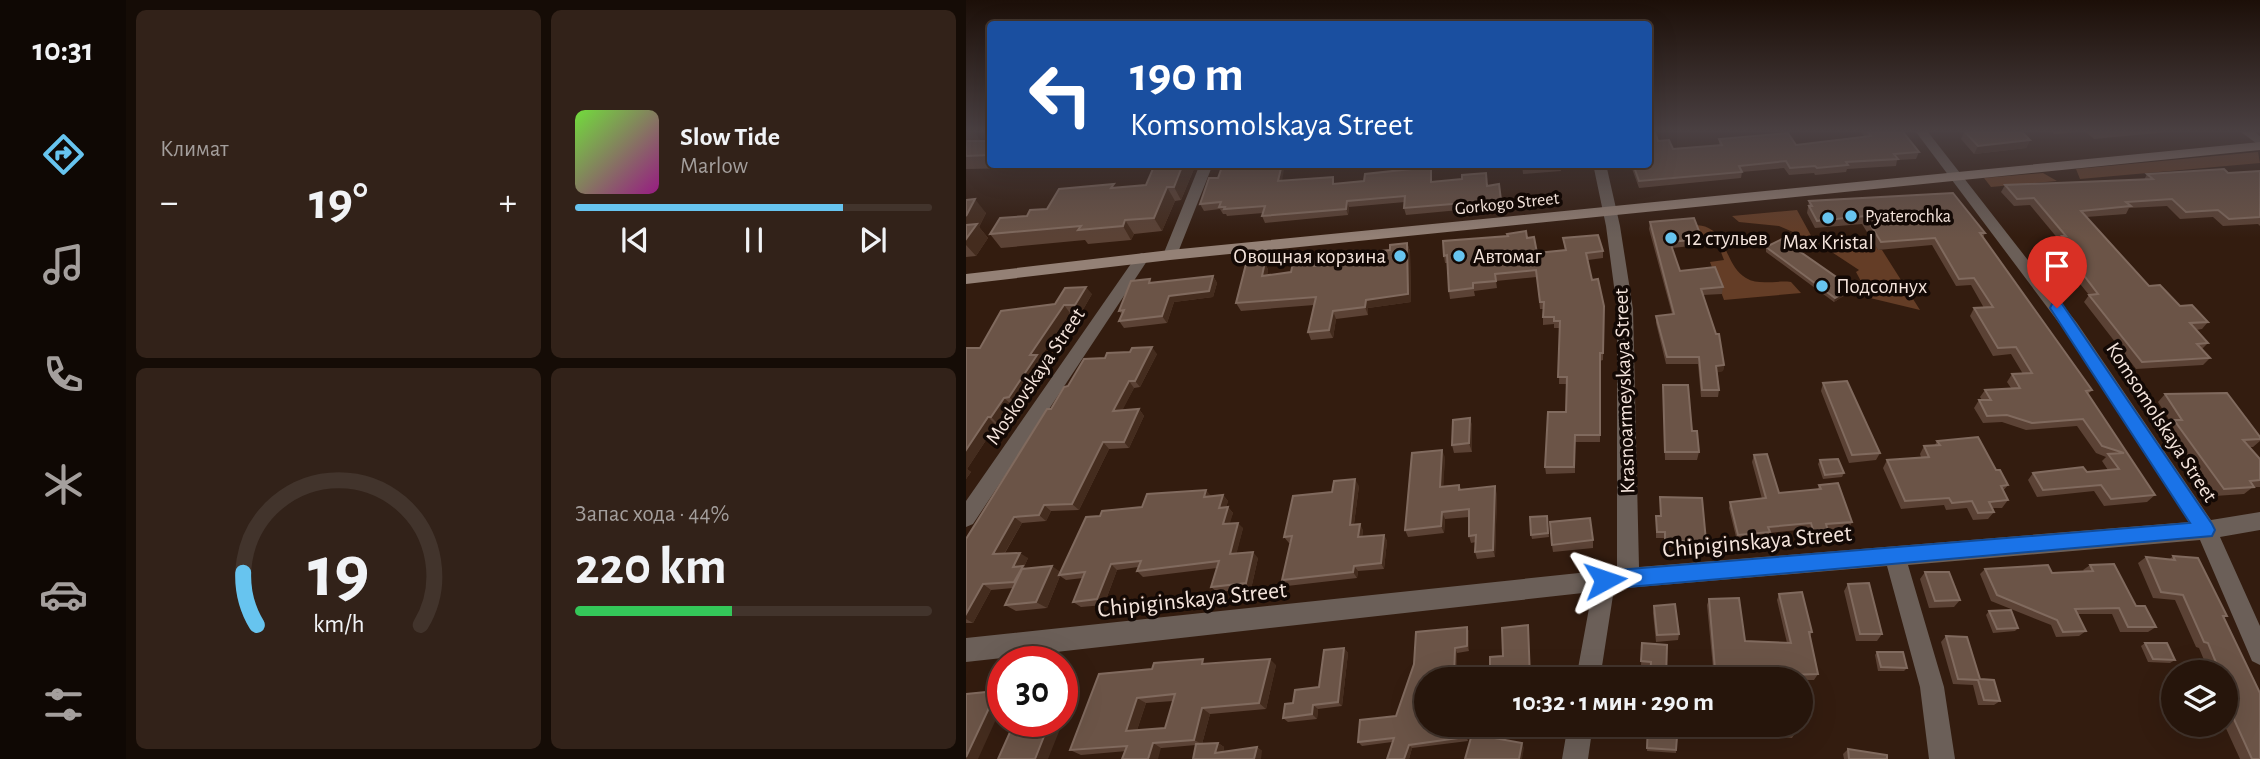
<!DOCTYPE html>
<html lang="ru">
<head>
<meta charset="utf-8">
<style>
  body { margin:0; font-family:"Alegreya Sans",sans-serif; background:#322219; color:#f1f3f6; height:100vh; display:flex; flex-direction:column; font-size:26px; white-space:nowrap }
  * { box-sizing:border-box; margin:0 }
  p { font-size:23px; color:#a49f9d }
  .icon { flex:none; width:38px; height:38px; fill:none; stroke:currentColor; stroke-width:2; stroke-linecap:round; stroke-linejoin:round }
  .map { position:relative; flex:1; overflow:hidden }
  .details { display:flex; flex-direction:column; gap:10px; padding:10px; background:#150c06; width:840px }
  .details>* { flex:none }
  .top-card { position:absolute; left:21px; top:21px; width:665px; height:147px; border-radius:7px; box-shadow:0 7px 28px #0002,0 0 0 2px #42342c; background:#1a4fa0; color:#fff; overflow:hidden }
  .fabs { position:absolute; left:1195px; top:660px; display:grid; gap:14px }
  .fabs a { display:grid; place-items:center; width:77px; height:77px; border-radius:50%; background:#26150b; box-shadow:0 7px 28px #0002,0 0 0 2px #42342c; font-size:35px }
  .speed { position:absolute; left:21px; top:646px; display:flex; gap:14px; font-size:35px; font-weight:700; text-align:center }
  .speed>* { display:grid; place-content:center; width:91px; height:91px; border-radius:50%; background:#26150b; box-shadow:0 7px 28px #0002,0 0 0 2px #42342c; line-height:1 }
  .speed .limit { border:10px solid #d22; background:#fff; color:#111 }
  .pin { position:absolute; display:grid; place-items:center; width:60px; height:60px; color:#fff; margin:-72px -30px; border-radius:50% 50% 50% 0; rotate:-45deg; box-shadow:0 0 7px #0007 }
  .pin .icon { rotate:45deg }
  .me { position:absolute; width:77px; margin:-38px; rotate:85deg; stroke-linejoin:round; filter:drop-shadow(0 0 5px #0008) }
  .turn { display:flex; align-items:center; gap:24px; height:147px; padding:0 28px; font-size:32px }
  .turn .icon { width:91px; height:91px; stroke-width:2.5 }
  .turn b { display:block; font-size:49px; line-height:60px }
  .big { font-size:52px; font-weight:700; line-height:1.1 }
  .details .widget { flex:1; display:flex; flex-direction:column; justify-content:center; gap:10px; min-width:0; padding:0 24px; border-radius:10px; background:#322219 }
  .details .dial { align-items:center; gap:0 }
  .dial svg { height:182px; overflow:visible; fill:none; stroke:#42342c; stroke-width:7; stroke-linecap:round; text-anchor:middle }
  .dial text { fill:#f1f3f6; stroke:none }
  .song { display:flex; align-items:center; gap:21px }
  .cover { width:84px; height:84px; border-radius:10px; background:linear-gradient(135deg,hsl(100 70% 55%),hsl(310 70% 35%)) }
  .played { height:7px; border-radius:4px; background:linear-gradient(90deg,#67c4ef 75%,#42342c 75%) }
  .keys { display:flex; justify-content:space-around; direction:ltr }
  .heat { display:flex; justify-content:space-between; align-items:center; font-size:38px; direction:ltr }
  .charge { height:10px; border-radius:5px; background:linear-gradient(90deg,#34c759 44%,#42342c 0) }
  .details .tiles { flex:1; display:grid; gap:10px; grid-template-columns:repeat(2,1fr) }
  .trip { position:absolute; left:448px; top:667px; width:399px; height:70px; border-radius:35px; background:#26150b; box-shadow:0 7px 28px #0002,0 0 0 2px #42342c; font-weight:700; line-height:70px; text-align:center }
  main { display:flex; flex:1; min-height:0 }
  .menu { display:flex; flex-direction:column; width:126px; justify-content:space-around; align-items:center; background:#0f0804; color:#a49f9d }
  .menu .icon { width:49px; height:49px }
  .menu .selected { color:#67c4ef }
  .menu b { font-size:32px; color:#f1f3f6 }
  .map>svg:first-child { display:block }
</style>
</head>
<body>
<main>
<nav class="menu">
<b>10:31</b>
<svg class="icon selected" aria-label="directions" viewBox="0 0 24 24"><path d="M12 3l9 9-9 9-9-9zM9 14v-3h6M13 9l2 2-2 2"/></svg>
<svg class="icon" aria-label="music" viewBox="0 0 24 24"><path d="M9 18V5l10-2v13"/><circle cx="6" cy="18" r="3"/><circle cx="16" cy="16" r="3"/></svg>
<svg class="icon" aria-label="phone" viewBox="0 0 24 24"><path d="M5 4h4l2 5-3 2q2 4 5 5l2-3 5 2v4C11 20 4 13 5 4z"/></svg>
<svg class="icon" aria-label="climate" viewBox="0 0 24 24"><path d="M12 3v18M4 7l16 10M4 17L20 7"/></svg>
<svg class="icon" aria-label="car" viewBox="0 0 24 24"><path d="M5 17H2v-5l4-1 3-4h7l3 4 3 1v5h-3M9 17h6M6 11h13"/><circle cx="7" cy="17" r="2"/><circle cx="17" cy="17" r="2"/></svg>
<svg class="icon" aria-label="filters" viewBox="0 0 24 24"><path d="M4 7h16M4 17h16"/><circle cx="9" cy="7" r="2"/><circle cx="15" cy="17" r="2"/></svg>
</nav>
<section class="details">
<div class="tiles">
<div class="widget"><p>Климат</p>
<div class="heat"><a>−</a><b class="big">19°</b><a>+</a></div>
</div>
<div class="widget">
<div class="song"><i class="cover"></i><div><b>Slow Tide</b><p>Marlow</p></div></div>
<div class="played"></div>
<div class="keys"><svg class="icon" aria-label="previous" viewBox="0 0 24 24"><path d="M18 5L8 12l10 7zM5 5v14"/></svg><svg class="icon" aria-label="pause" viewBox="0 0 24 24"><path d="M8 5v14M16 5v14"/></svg><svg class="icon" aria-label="next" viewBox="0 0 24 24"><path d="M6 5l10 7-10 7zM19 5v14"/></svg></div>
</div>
<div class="widget dial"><svg viewBox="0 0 100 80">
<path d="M14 69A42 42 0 1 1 86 69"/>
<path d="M14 69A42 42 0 0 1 8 46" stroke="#67c4ef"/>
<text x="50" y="56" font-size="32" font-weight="700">19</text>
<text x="50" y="72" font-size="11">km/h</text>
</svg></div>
<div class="widget"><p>Запас хода · 44%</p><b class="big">220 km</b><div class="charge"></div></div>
</div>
</section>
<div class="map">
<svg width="1294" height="759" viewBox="0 0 1294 759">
  <rect width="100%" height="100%" fill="#331c0f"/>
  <!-- green -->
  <path fill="#643d26" d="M1292 152 1294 163 1114 179 1110 169Z
    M1077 173 1091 181 1025 187 1018 178Z
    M831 210 848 241 813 226 773 222 766 216Z
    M727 225C763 224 756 264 780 278 793 286 810 280 825 282L835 293 758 300 744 262 758 260 748 234 731 235Z
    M905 238 912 250H916L954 310 904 298 890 272 893 270 852 243Z"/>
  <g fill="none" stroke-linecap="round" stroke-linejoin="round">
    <!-- minor -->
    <path fill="#6b5f58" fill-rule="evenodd" d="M950 132H962L1111 323 1245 520 1294 512V530L1254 537 1294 626V665L1286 661 1234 540 942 565 978 687 989 759H963L954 687 921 566 648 589 634 679H610L626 592 0 662V638L651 569V309L640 226 627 164H640L654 226 667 309 673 567 1223 522 1099 331Z
      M1275 132H1289L1294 136V146Z
      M234 164H247L211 255 209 258H199L197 255Z
      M176 253 183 258 7 524 0 527V501L171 255Z
      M602 724H627L622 759H596Z"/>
    <!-- secondary -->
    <path fill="#948176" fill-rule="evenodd" d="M1294 142V150L204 260 0 284V274L204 250Z"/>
  </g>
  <!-- wall -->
  <path fill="#5b4235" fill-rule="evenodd" d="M0 132 14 140 13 141H24V164H230L215 200 209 201 196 231 168 234 165 240 122 244 119 240 35 248 24 234 61 216 81 209 150 188 180 185 189 165 0 169Z
    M895 132H937L953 152 950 159 931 160 930 166 881 169 880 172 849 175 848 173 823 175 818 168 776 172 775 178 673 188 665 166H660V164H682L692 141 707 149 753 146V139L830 145 898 136Z
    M998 132H1056L1064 140 1060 148 1008 154 995 139Z
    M1086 132H1112L1088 134Z
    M1120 132H1202L1128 139Z
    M445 164H466V182L521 186 533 184 536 206 440 215 438 208 439 202 383 207 382 215 299 223 296 216 297 213 261 216 260 214H257L254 209 238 211 234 204 316 181 370 184 398 181 445 169Z
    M556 164H604L605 166 595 167V171L557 174Z
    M1294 171V226L1292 224 1257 226 1247 217 1214 219 1201 206 1163 208 1160 214 1120 217 1183 286 1214 306 1242 322 1236 329 1230 330 1242 343 1236 349 1244 358 1237 365 1170 369 1118 302 1123 295 1099 265H1093L1079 248 1083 240H1093L1064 205 1048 206 1035 192 1039 185 1178 180 1181 174 1262 173Z
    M0 200 20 213 13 227 22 238 10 256 0 257Z
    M843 201 1019 233 1017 238 1126 390 1122 394 1189 495 1181 502 1138 506 1128 491 1071 497 1062 480 1067 473 1121 472 1142 470 1136 461 1140 457 1130 453 1111 426 1060 430 1036 422 1017 423 1008 408 1013 400H1016L1014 397 1019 390 1045 388 1041 382 1046 374H1057L1045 354 1027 356 1004 316 1008 308H1018L1005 285 990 286 966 245 912 250 896 224 849 228 841 213Z
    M684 222 736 239 735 245 706 248 714 271 757 287 756 294 737 295 758 365 757 371 751 372 753 390 752 397H735L732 364H700L690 323V316L706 314 683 229Z
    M561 238 571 253 599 250 597 238 637 251V258L622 260 626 280 638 306 637 360 634 361V442H609V473L580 474 579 467 600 412 601 384H593L594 328H588V324L577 325V309H574L571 277 530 281 531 288 508 291 509 296 484 299 483 291 482 263H479L478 256Z
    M441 243 444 251 445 302 402 308V315L370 319 367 338 345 340 342 332 348 305 275 311 270 303 299 262 302 270 301 275 325 272 351 266 382 264Z
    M800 247 886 288 884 292 868 302 800 252Z
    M247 276 251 283 247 297 208 302 201 323 158 328 153 321 156 314 153 311 186 283Z
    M126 294 115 313H104L74 358 78 362 51 405H46L33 425H30L1 469 5 472 0 479V348H14L89 304Z
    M164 352 191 354 174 387 168 388 156 410 173 409 178 416 163 448 143 449 113 510 85 511 80 521 56 523 39 553 62 558 58 567 60 569 94 572 134 516 176 507 257 495 262 501 260 507H262L267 513 263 523 277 528 270 554 292 558 285 589 251 592 245 587 251 568 177 577 171 571 172 567 151 570 138 605 115 607 107 602 117 578 100 580 94 576 81 608 50 611 39 605 47 588 25 590 7 623H0V539L85 409 102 386 139 358Z
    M857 383 914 453 910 460 883 463 855 391Z
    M697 385 726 431 733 452 731 460H699Z
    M1199 394 1294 437V441L1287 447H1284L1294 459V487H1287L1278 494 1249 496 1201 428 1205 423 1192 402Z
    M504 418 506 426V452L488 453 486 445Z
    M971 441 1030 470 1042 485 1037 491 1042 500 1036 508H1027L1028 512 1022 519 1007 520 1001 508 980 510 978 505 935 509 917 468 921 460 955 457 954 454 958 446 969 445Z
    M788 455 813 493 852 489 853 485 886 522 883 528 862 530V531L860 537 845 539 842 529 803 533 802 538 771 541 763 508 764 502 796 499 786 462Z
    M479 457 477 486 493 485 495 489 531 494 529 557 511 559 509 552 510 542 505 543 503 536V517L479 519 478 533 442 537 439 530Z
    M854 460 878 473 876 477 857 479 852 464Z
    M393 486 388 524 397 530 396 537 418 535 421 541 418 569 392 571 391 578 321 586 316 580 324 543H323L318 537Z
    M694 497 740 541 739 547H699L698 538H690V516H694Z
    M581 516 583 537 566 539 565 535Z
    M627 540V548L587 552 586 545Z
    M1207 556 1261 616 1258 618 1294 759H1274L1258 724H1260V672H1243L1233 648 1230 647 1209 600 1187 598 1172 563 1180 557 1203 560Z
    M1124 565 1170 606 1190 627 1182 632H1154L1146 614H1112L1120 631 1113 636 1090 637 1085 625 1025 601 1014 574 1019 569 1086 573 1118 571 1117 570Z
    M959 572 994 600 988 607 963 608 954 579Z
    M882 584 916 634 911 641H890L878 591Z
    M813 594 846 632 844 636 852 674 848 680 743 679V674L745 668H747L741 605 743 599 779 641 821 643 811 600Z
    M688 606 713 634 712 640 690 642 687 613Z
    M1023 611 1052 628 1049 631 1027 633 1020 615Z
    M501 627 503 632V651L491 653V679H460V705L457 714 460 724H503L502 741 446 748 443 759H421L426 742 396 746 392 742 430 716Z
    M980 636 1014 679 1034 701 1028 705H1012L1007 685 987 684 975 642Z
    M676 643 700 679 685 666H675Z
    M1179 643 1209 660 1204 663 1182 662 1175 646Z
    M378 648 382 653 376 706 352 709 351 719 322 722 317 718 327 703 353 687Z
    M911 652 941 668 938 671H912L909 655Z
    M243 663 310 665 300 709 244 714 236 744 252 743 258 747 257 752 291 747 296 751 227 759 230 745 115 755 104 750 186 669ZM207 701 199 728 171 730 180 703Z
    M682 724 710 750V753L681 751Z
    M803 724H828L829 733 826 738 804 736Z
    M882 749 921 759H878L877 754Z"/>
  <!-- shaded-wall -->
  <path fill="#442c1e" d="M1 132H8L14 140 5 154 0 148Z
    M1064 140 1060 148 1008 154 1012 146Z
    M217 164H230L215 200 208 187Z
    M316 164H319L315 187 312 181Z
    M465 164H466V189L465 182Z
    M201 187 209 201 196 231 188 218Z
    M9 199 20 213 13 227 22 238 10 256 0 245V216Z
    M381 201 383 207 382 215 380 209Z
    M159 220 168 234 165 240 157 226Z
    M441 243 444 251 445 302 402 308V315L399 307 400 300Z
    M299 262 302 270 300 283 296 276Z
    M247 276 251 283 247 297 208 302 201 323 196 316 203 296Z
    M120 287 126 294 115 313 109 305Z
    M886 288 884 292 868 302 869 298Z
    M98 305 104 313 74 358 78 362 51 405 43 397 64 355Z
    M367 311 370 319 367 338 363 330Z
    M186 347 191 354 174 387 169 381Z
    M758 365 757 371 749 373 750 366Z
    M163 381 168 388 153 417 147 411Z
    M38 398 46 405 33 425 25 417Z
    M173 409 178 416 163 448 158 442Z
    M22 417 30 425 1 469 5 472 0 479V450Z
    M504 418 506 426V452L503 443Z
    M137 442 143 449 113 510 106 504Z
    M476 450 479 457 477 494 474 487Z
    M389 479 393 486 387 531 384 525Z
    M529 486 531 494 529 557 527 550Z
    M240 490 245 496 238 497Z
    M257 495 262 501 258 514 253 508Z
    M78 505 85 511 80 521 73 515Z
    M262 507 267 513 262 530 257 524Z
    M476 512 479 519 478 533 475 526Z
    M48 517 56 523 35 559 27 554Z
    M272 523 277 528 269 560 264 554Z
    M394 524 397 530 395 544 392 537Z
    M418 535 421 541 418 569 415 563Z
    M287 552 292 558 285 589 280 583Z
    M54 553 62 558 58 567 65 572 56 588 48 582 47 567Z
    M145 564 151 570 138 605 131 599Z
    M86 566 96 573 93 575 94 576 81 608 70 602Z
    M388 566 392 571 391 578 387 572Z
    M17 584 25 590 7 623 0 619V614Z
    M501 627 503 632V651L501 646Z
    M378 648 382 653 376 706 372 702Z
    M489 648 491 653V679H489Z
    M304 659 310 665 300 709 293 703Z
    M102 678 112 684 82 759H69L84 721H96V692Z
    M31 691 37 693V704L12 759H0V757Z
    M460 691V705L456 719 453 715Z
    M171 698 180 703 169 736 160 731Z
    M347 705 352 709 351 719 346 714Z
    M236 708 244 714 236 744 228 740Z
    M500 724H503L502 741 500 737Z
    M187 743 195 748 192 759H182Z
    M252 743 258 747 256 757 249 753Z
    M556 743 558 748 556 759H553Z
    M443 745 446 748 443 759H438Z
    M291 747 296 751 295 759H288Z"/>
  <!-- building -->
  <path fill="#6b5447" stroke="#806a5e" stroke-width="2" fill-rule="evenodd" d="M682 132H689L692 141 703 140 707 149 756 145 753 139 822 133 830 145 905 136 902 132H937L953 152 928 154 932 159 880 162 882 165 851 168 849 166 824 168 820 161 773 166 776 172 673 181 667 164H682Z
    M999 132H1056L1064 140 1012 146Z
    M0 141H24V155L0 156Z
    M189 164H217L208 187H201L188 218 159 220 157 226 112 230 115 226 24 234 34 218 61 216 64 210 81 209 93 189 148 184 145 188 180 185Z
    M257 164H316L312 181 367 177V184L398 181 399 174 445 169V164H465V182L496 179V175L520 173 521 186 533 184 535 200 438 208 439 196 381 201 380 209 296 216 299 206 258 209 259 207H253L255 202 234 204 243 178H252Z
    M556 164H590L556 168Z
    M1258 169 1262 173 1294 171V217L1263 219 1252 210 1220 212 1206 199 1160 202 1165 206 1115 211 1183 286 1194 285 1214 306 1226 305 1242 322 1224 323 1242 343 1231 344 1244 358 1176 362 1123 295 1132 294 1104 257 1098 258 1083 240H1099L1096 236H1100L1068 198 1051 199 1039 185 1187 179 1181 174Z
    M987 193 1019 233H1014L1126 390 1120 391 1189 495 1145 499 1135 485 1077 490 1067 473 1117 467 1121 472 1153 469 1142 454 1158 453 1136 446 1117 419 1066 423 1041 415 1021 416 1013 400H1025L1019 390 1054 388 1046 374 1066 373 1050 347 1032 348 1008 308 1027 307 1008 278 993 279 969 238 915 242 899 216 851 221 843 206H846L843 201Z
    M9 199 0 216V200Z
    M728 218 736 239 704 242 714 271 749 267 757 287 735 289 750 334H753L758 365 750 366 753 390H736L733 357H701L690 316 708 314 684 222Z
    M11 224 0 239V225Z
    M560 231 561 238 568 237 571 253 600 250 597 238 632 235 637 251 620 253 626 280 632 279 638 306 637 353H634V435H609L608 467H579L582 412H600L601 377H592L594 321H588V317H577L578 302H574L570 270 529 274 530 281 507 283V288L483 291 481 255 478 256 477 241 542 236 541 234Z
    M816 239 886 288 869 298 800 247Z
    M441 243 442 294 400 300 399 307 367 311 363 330 342 332 350 297 270 303 280 264 299 262 296 276 325 272 327 263 349 261 348 266 382 264 383 254 424 250V245Z
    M247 276 243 291 203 296 196 316 153 321 158 310 153 311 165 281 184 279 183 283Z
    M120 287 109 305H98L64 355H71L43 397 38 398 25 417H22L0 450V348H14L35 311 89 304 99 288Z
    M186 347 169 381H163L147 411 173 409 158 442H137L106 504 78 505 73 515 48 517 27 554 54 553 47 567 57 566 48 582 17 584 0 614V539L81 409H85L98 387 102 386 118 359 139 358 141 353 164 352 166 348Z
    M881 381 914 453 886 455 857 383Z
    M697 385H722L726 431H731L733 452H699Z
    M1261 393 1294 437V439L1277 440 1294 459V480L1284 481 1288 487 1258 489 1208 420H1216L1199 394Z
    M504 418 503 443 486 445 487 420Z
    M1012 437 1030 470H1034L1042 485 1035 486 1042 500 1023 502 1028 512 1012 513 1006 501 986 503 983 498 939 501 921 460 963 457 958 446 974 445 971 441Z
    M476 450 474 487 493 485V490L529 486 527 550 509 552 510 535 503 536V509L476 512 475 526 439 530 446 453Z
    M801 454 813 493 855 489 853 485 872 483 886 522 860 524 862 531 848 533 845 523 802 527 804 532 772 535 764 502 800 498 788 455Z
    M872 459 878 473 859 475 854 460Z
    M389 479 384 525 394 524 392 537 418 535 415 563 388 566 387 572 316 580 326 536 318 537 327 496 366 492 368 481Z
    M240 490 238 497 257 495 253 508 262 507 257 524 272 523 264 554 287 552 280 583 245 587 253 561 171 571 175 561 145 564 131 599 107 602 119 572 93 575 120 517 134 516 136 511 176 507 181 494Z
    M694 497 736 498 740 541H699V532H691L690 516H695Z
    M581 516 582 533 565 535 564 517Z
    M624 518 627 540 586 545 584 522Z
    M1207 556 1232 558 1261 616H1257L1294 693V759H1286L1267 717H1261L1260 714V672H1254L1242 643 1238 642 1217 595 1195 592 1180 557 1209 560Z
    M1148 564 1170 606H1179L1190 627H1162L1153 608 1109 609 1120 631 1097 632 1091 620 1031 595 1019 569 1082 565 1086 573 1127 571 1124 565Z
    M86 566 70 602 39 605 56 569Z
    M959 572H983L994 600 969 601Z
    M903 583 916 634H894L882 584Z
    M836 592 846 632H843L852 674 823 675V679H745V668L749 669 743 599 773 598 779 641 825 643 813 594Z
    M709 604 713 634 691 635 688 606Z
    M1045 610 1052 628 1031 629 1023 611Z
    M562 625 564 678 577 676 578 679H524V657L537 656 536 628Z
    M501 627V646L489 648 488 679H460V691L453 715 460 714V724H500V737L443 745 438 759H421L428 738 392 742 394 720 430 716 448 664 450 632Z
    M980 636 1001 637 1014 679 1028 680 1034 701 1018 700 1012 680 992 679Z
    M676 643 701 645 700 679H684L685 662 675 661Z
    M1179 643H1201L1209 660 1187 659Z
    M378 648 372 702 347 705 346 714 317 718 319 704 327 703 329 690 353 687 358 650Z
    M911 652H937L941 668 915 667Z
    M237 659 236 664 304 659 293 703 236 708 228 740 187 743 182 759H156L161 746 104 750 133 674 186 669 188 663ZM209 694 199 728 160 731 171 698Z
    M96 678H102L96 692Z
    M31 691 0 757V694Z
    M49 721H84L69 759H32Z
    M682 724H712L710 750 681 748Z
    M806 724H828L829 733 807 731Z
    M506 734 556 743 553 759H499Z
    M252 743 249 753 291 747 288 759H227L230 744Z
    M882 749 921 755V759H883Z"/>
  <!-- sky -->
  <linearGradient id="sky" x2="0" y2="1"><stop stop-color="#1c0f08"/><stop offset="0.55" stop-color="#4a4042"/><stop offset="1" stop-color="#4a4042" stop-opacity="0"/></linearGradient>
  <rect width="1294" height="238" fill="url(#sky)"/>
  <!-- route -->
  <path fill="#1a73e8" stroke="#114b97" stroke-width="2" d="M1091 303 1096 304 1246 524 1249 530 1246 536 639 589 632 587 629 580 632 574 639 571 1224 523 1086 311 1084 308 1086 304Z"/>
  <!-- markers -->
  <g fill="#67c4ef" stroke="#130905" stroke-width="2.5">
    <circle cx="885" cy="216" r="7"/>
    <circle cx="862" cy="218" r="7"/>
    <circle cx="705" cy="238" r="7"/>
    <circle cx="434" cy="256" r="7"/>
    <circle cx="493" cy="256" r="7"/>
    <circle cx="856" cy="286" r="7"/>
  </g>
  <g text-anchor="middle" stroke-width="7" stroke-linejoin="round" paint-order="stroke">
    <!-- far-street labels -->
    <g font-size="18" fill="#f4e4dc" stroke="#130905">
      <text transform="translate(541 203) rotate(-6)" y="6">Gorkogo Street</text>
    </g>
    <!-- far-poi labels -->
    <g font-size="18" fill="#f4e4dc" stroke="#130905" text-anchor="start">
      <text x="899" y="222">Pyaterochka</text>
    </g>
    <!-- poi labels -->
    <g font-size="21" fill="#f4e4dc" stroke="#130905" text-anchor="start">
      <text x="719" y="245">12 стульев</text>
      <text x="862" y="249" text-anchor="middle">Max Kristal</text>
      <text x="420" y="263" text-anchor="end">Овощная корзина</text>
      <text x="507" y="263">Автомаг</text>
      <text x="870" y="293">Подсолнух</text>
    </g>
    <!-- street labels -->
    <g font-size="21" fill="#f4e4dc" stroke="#130905">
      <text transform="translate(69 376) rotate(-56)" y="7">Moskovskaya Street</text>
      <text transform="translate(658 391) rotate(-92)" y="7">Krasnoarmeyskaya Street</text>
      <text transform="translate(1196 422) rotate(57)" y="7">Komsomolskaya Street</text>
    </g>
    <!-- near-street labels -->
    <g font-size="24" fill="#f4e4dc" stroke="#130905">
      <text transform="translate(791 541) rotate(-5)" y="8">Chipiginskaya Street</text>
      <text transform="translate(226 599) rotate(-6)" y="8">Chipiginskaya Street</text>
    </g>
  </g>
</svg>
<div class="fabs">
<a><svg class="icon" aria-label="layers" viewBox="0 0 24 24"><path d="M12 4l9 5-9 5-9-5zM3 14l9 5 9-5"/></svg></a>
</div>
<div class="speed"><div class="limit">30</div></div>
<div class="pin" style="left:1091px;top:308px;background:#d93025"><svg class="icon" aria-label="arrive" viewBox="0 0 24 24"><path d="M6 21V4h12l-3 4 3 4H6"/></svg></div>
<svg class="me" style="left:639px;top:580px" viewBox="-20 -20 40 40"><path d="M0-17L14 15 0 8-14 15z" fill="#1a73e8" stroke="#fff" stroke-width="4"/></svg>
<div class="trip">10:32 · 1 мин · 290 m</div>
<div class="top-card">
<div class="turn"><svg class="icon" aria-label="left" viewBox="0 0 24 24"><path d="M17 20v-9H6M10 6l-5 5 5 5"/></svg><div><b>190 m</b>Komsomolskaya Street</div></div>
</div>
</div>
</main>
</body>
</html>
